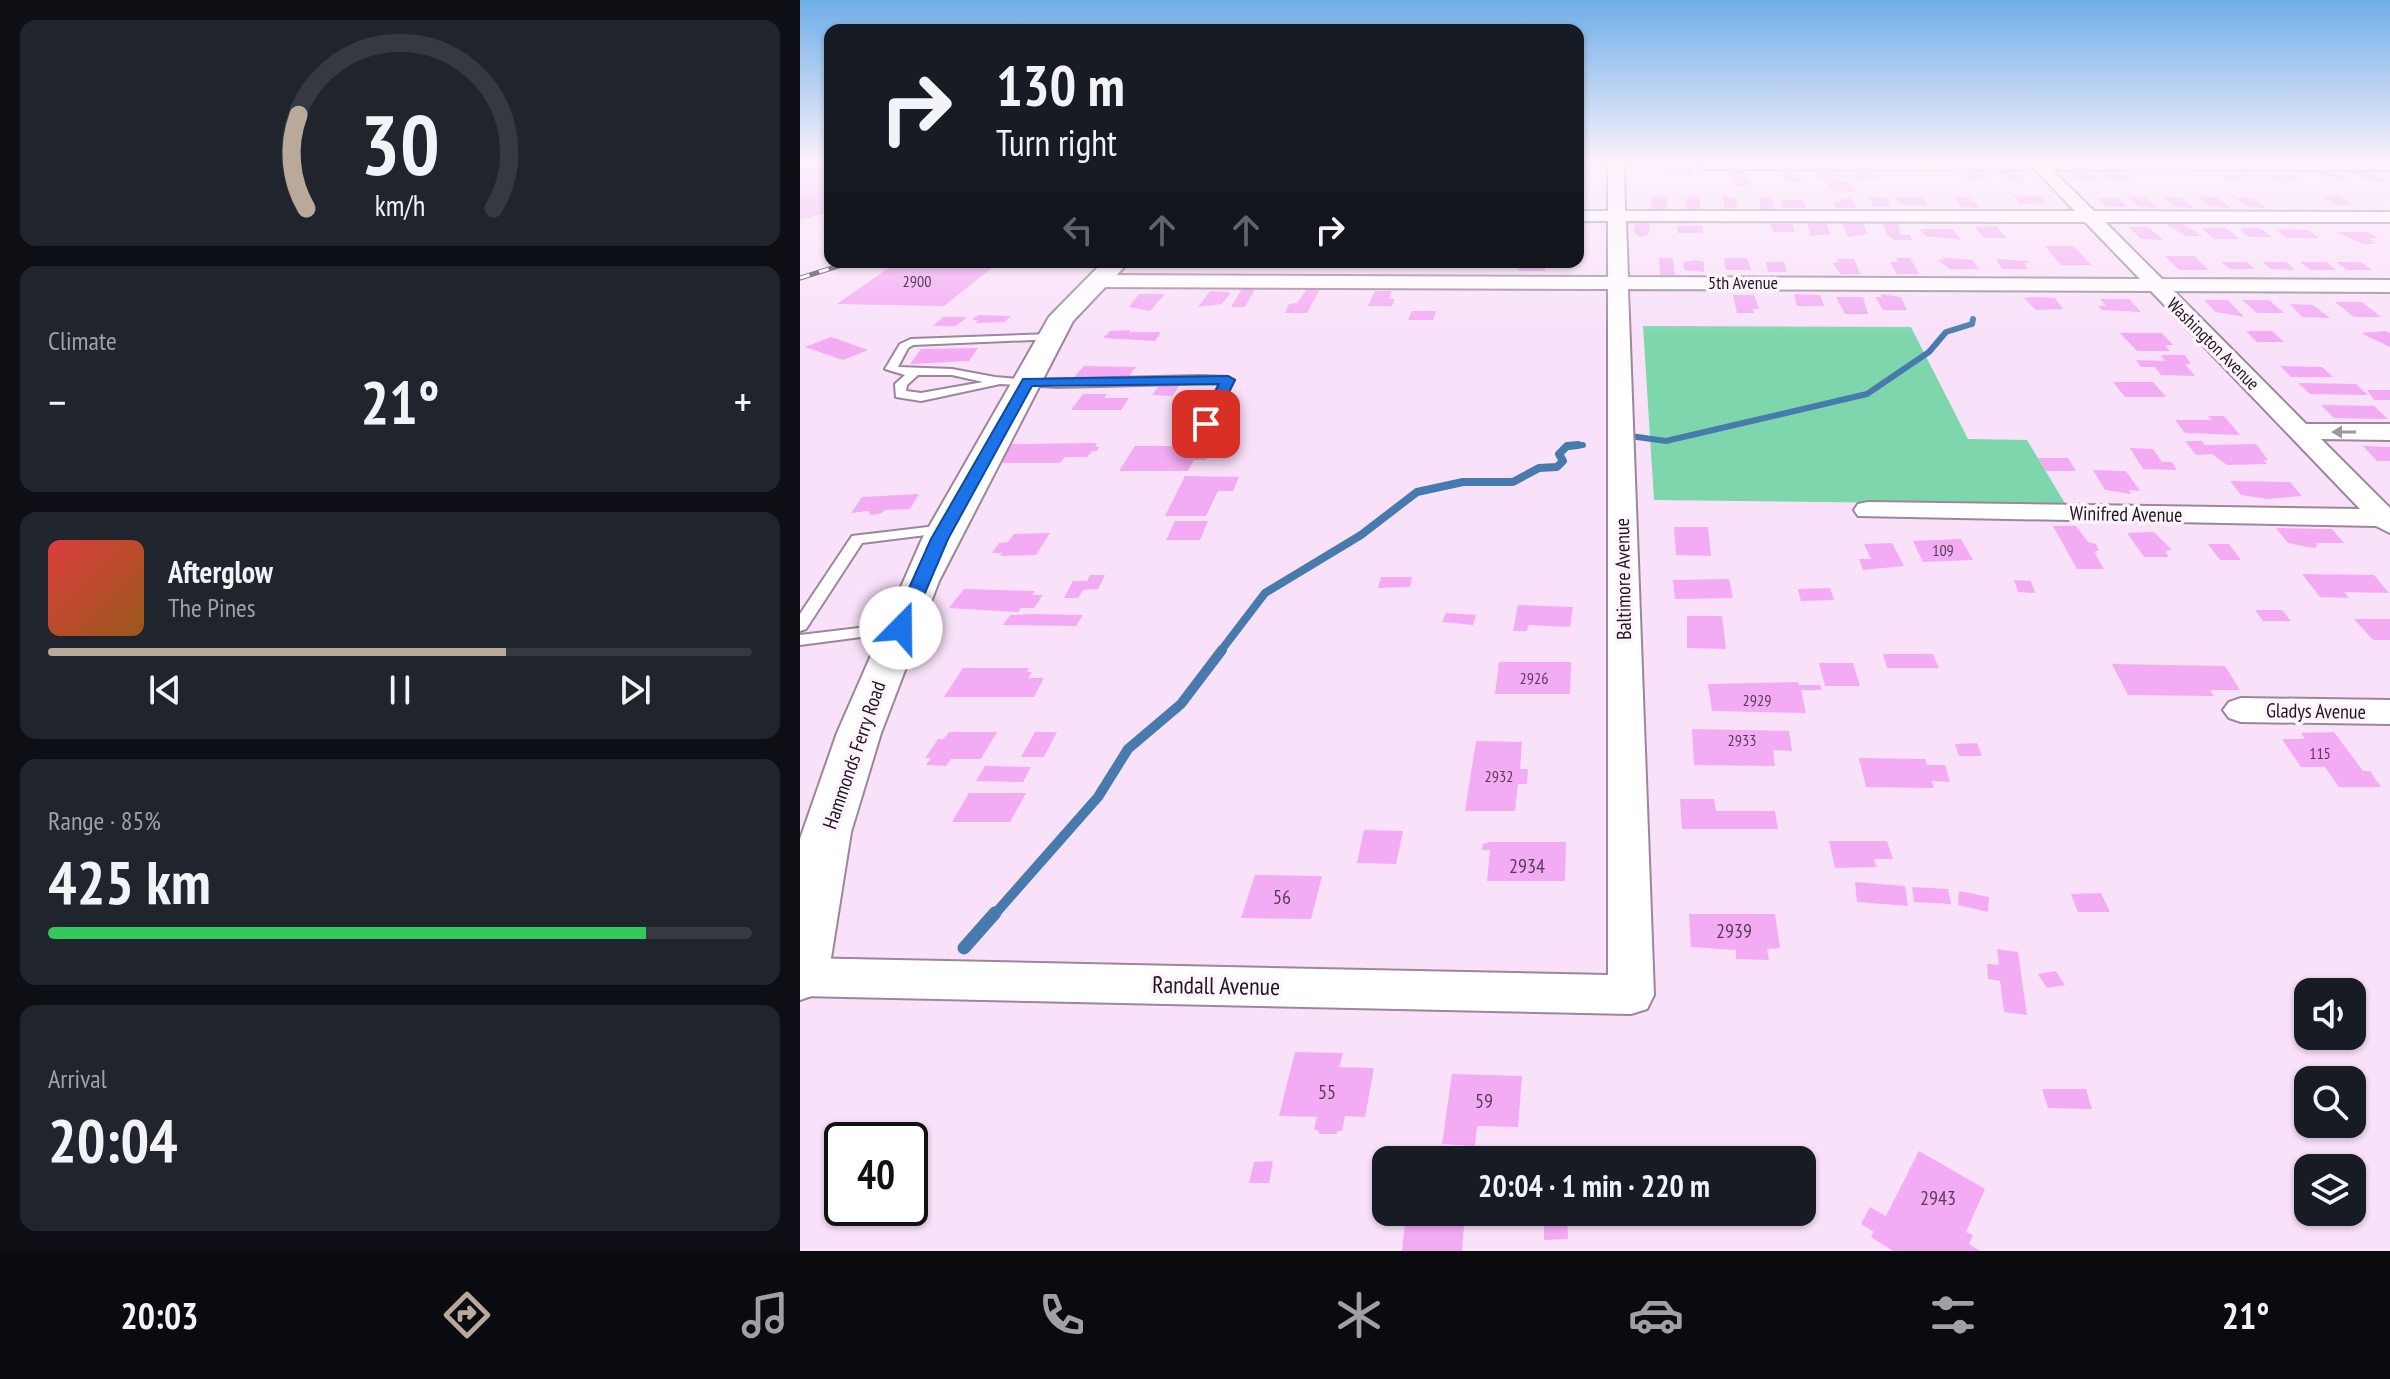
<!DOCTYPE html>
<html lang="en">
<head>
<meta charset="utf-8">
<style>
  body { margin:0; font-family:"PT Sans Narrow",sans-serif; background:#20242c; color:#f1f3f6; height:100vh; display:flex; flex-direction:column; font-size:30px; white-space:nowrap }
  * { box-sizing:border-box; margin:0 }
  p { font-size:26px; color:#9ea1a6 }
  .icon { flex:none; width:44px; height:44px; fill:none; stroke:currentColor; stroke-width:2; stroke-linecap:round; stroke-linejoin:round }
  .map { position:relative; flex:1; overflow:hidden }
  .details { display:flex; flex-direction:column; gap:20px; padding:20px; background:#0d0f14; width:800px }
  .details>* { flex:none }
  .guide { position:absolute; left:24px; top:24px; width:760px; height:244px; border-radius:16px; box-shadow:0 2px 6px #0004; background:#171b24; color:#f1f3f6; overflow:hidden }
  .controls { position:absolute; left:1494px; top:978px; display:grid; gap:16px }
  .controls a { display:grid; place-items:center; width:72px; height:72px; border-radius:16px; background:#171b24; box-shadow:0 2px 6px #0004; font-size:40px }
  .speed { position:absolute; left:24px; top:1122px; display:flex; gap:16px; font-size:40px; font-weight:700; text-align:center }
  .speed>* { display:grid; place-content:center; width:104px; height:104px; border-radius:50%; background:#171b24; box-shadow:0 2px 6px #0004; line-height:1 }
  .speed .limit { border:4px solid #111; border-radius:12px; background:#fff; color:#111 }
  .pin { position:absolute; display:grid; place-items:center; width:68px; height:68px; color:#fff; margin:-34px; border-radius:16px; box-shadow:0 4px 12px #0006 }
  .me { position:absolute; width:88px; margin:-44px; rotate:22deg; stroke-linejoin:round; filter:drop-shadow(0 0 6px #0008) }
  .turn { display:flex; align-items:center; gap:28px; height:168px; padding:0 40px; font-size:36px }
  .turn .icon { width:104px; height:104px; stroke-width:2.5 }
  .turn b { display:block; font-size:56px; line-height:68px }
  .lanes { display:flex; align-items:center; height:76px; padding:0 40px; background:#0003; justify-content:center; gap:40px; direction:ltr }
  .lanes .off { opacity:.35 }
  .big { font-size:60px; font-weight:700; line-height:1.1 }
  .details .tile { flex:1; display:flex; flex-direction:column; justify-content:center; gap:12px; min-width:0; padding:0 28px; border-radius:16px; background:#20242c }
  .details .dial { align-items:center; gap:0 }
  .dial svg { height:208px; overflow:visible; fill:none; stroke:#363941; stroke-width:7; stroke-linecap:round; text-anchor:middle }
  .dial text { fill:#f1f3f6; stroke:none }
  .song { display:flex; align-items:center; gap:24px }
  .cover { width:96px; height:96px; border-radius:12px; background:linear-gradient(135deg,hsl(0 70% 55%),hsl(30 70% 35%)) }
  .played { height:8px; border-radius:4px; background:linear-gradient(90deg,#b8a99a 65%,#363941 65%) }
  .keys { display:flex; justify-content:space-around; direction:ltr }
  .heat { display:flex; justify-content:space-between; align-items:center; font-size:44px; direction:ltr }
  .charge { height:12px; border-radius:6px; background:linear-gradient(90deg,#34c759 85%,#363941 0) }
  .trip { position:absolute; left:572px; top:1146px; width:444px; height:80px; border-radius:16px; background:#171b24; box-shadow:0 2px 6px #0004; font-weight:700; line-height:80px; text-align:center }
  .dock { display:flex; height:128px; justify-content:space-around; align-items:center; background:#090b0e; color:#9ea1a6 }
  .dock .icon { width:56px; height:56px }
  .dock .on { color:#b8a99a }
  .dock b { font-size:36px; color:#f1f3f6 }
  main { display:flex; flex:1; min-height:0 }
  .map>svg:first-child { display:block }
</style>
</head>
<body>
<main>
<section class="details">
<div class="tile dial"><svg viewBox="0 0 100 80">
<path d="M14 69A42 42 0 1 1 86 69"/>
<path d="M14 69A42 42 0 0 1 11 33" stroke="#b8a99a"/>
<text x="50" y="56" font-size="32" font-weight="700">30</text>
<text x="50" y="72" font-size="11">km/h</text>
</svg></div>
<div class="tile"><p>Climate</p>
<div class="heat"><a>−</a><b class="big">21°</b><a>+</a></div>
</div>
<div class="tile">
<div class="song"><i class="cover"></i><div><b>Afterglow</b><p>The Pines</p></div></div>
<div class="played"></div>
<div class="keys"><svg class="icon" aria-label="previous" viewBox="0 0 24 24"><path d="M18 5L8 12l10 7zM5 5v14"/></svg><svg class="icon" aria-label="pause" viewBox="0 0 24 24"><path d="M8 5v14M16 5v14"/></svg><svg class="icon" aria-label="next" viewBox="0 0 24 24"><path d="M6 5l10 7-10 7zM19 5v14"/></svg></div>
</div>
<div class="tile"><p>Range · 85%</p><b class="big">425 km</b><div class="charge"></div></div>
<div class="tile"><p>Arrival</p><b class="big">20:04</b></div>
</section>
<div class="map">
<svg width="1590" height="1251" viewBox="0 0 1590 1251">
  <rect width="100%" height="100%" fill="#f9e1f9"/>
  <!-- green -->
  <path fill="#7ed7ac" d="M843 326 1111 327 1168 439 1227 440 1266 505 854 500Z"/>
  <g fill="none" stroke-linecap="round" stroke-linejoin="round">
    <!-- stream-far3 -->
    <path stroke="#477bad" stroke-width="6" d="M830 436 866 441 1067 394 1129 352 1146 332 1172 324 1173 319
      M766 447 783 445"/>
    <!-- stream-far2 -->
    <path stroke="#477bad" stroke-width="8" d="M420 652 465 593 561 535 617 492 663 482H713L739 468 757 467 763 461 759 454 767 446 778 445"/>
    <!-- stream-far1 -->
    <path stroke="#477bad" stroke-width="10" d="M194 915 298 797 328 749 381 704 422 650"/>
    <!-- stream -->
    <path stroke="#477bad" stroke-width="13" d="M164 948 195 913"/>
  </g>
  <!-- building -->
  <path fill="#f3abf4" d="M0 163H30V212L0 220Z
    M865 167H891L892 174H866Z
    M929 167H942L949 186H935Z
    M981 167H995L994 177H1001L1003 182H985Z
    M1018 169H1037L1041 177 1019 180 1016 173H1020Z
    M1066 169 1074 170 1079 180H1058L1052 170Z
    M1160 170H1179L1186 178 1169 180Z
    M1198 170H1215L1225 182 1206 179Z
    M1266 171 1287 172 1300 179 1276 180Z
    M1299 171H1319L1332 182 1308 179Z
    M1514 171H1534L1550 180 1527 179Z
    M1547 171 1571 172 1586 181 1571 182Z
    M1418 173 1455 174 1460 177 1430 181Z
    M1461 173H1488L1499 181 1471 180Z
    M1032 181 1050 182 1058 191 1036 193 1028 184Z
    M922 195 935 198 938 207 925 209Z
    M1213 195 1241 196 1247 203 1220 204Z
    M853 196H866L868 209H852L850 198Z
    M887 196H899L901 209H885Z
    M1153 196 1172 198 1179 208 1160 207Z
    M1327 196 1346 198 1358 208 1339 207Z
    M1362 196 1382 198 1394 208 1375 207Z
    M1397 196 1417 197 1431 208 1410 207Z
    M1431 196 1453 198 1467 208 1447 207Z
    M1522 196H1539L1553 205H1536Z
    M959 197H973L974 209H961Z
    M1069 197H1086L1091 207H1073Z
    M1095 197H1123L1129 206 1100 205Z
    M1039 198H1052L1057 208H1036L1033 202H1040Z
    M1298 198H1319L1328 207H1307Z
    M980 200H1003L1006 208H982Z
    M834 229a8 8 0 1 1 16 0a8 8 0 1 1-16 0Z
    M1020 223 1027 224 1030 234 1011 236 1007 224Z
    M1042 223H1063L1067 234 1048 237Z
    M970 224H992L995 232H973Z
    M1083 224H1098L1101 235H1110L1112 240H1095L1088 236Z
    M1367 224H1383L1402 236H1386Z
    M877 226H902L903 233H878Z
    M1196 226 1207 238H1184L1175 227Z
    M1329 227H1348L1363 240 1341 239Z
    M1402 228H1426L1439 239H1414Z
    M1446 228H1460L1472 237H1449L1439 229Z
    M1120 229H1153L1161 240 1125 236Z
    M1475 229 1508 230 1519 238H1487Z
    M1537 232H1568L1578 238H1568L1576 244H1563Z
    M1245 246H1274L1291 265H1261Z
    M1365 256H1394L1409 270H1379Z
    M1142 257 1172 260 1179 269H1150L1138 260H1144Z
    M859 258H873L875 275H860Z
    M924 258H947L951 270H926Z
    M1096 258H1110L1119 274H1097L1090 262H1098Z
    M1037 259H1054L1060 274H1040L1033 263 1039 262Z
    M1196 259 1227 261 1229 263H1224L1228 269H1202Z
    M895 260 904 262V272L884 270 883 262Z
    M719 262H745V271H718Z
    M966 262H984L987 272H968Z
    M1421 262H1446L1455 269H1430Z
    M1462 262H1486L1495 270 1471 269Z
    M1500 262H1526L1536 270H1510Z
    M1536 262H1561L1572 270H1547Z
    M94 264 194 266 144 306 37 304Z
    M442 289H455L445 307H431Z
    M507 289H520L507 313H485L489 304 497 303Z
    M410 291 429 292 430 294 422 304 398 307Z
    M575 291H592L589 299H595L592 306H568Z
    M339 294H365L350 311 329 307Z
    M994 294 1020 295 1024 306H997Z
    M1081 294 1101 297 1107 310H1083L1075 297H1082Z
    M933 295H954L959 309H953L954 313H937Z
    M1036 297H1063L1068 314H1045Z
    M1237 297 1255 298 1263 309 1236 310 1224 298Z
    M1300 299H1329L1341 312 1302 310 1298 306H1306Z
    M1404 300H1428L1444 317 1416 312Z
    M1442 300H1469L1484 313H1457Z
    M1535 302H1562L1581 317H1554Z
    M1490 304 1513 305 1530 318 1502 317Z
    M612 311H636L633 320H608Z
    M178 315 211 316 204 322 175 323 178 320H172Z
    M143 317H167L156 326H133Z
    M330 330 329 332H361L355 341 303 338 310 331Z
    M1446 331H1472L1484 342H1457Z
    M1585 331 1590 333V347L1561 333Z
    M1320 333H1362L1373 345H1365L1370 351H1337Z
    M31 337 68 350 43 360 5 347Z
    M178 348 169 361 110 364 121 349Z
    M1361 355H1385L1391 364H1385L1395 376 1361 375 1355 367H1341L1336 360 1365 361Z
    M284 366 336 367 328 377H274Z
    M1480 366 1522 367 1533 377H1491Z
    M362 382H382L372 396 352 395Z
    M1313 382H1353L1366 397H1325Z
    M1498 383 1556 384 1568 395 1510 394Z
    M1567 390H1590V400H1574Z
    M283 394H307L304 398H329L321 410H271Z
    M1521 405 1574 406 1588 419 1534 418Z
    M1408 416H1424L1440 435 1385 433 1375 420H1412Z
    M1385 441H1402L1405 445 1456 444 1468 460H1463L1467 464 1427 465 1412 454 1396 455Z
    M297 443 295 447H299L297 451H292L287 457H265L260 463H198L208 444Z
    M335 446H413L406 460H394L388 471H319Z
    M1563 446 1590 447V461H1577Z
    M1330 448 1353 449 1362 462H1372L1377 470 1343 469Z
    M1238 458H1268L1276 471H1246Z
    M1293 470 1326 471 1340 491 1329 490 1331 494 1305 490Z
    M385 476 439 477 433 491H418L406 516H365Z
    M1430 481 1490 482 1502 496 1467 499 1441 495Z
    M119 494 110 509 85 510 80 514 70 515 69 511 51 513 62 497Z
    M375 521H408L400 540H366Z
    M1253 526H1276L1288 542 1296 544 1299 550 1294 552 1304 569H1277Z
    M874 527H908L911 556 876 555Z
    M1476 528 1532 529 1544 543H1517L1516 548 1507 547 1488 543Z
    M1354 532 1372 550 1365 551 1369 557H1344L1327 533Z
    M250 533 236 555 200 556 202 553H192L199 543 208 542 214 534Z
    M1161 539 1173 560 1123 562 1113 541Z
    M1092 543 1104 566 1063 570 1059 559H1071L1064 544Z
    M1408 544H1429L1441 560H1420Z
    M1502 574 1574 575 1589 593 1544 592 1549 598 1520 597Z
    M290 575H305L298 589 283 590 278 598H264L273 581H287Z
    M581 577H612L610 587 578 588Z
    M929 579 933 598 875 599 873 580Z
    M1214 580 1231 581 1235 593 1218 592Z
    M1030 588 1034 600 1001 601 998 589Z
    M164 589 235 591 232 595H243L234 608H221L218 612 149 608Z
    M718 605 773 607 770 627 728 625 727 631H713Z
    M1455 610H1482L1491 621H1463Z
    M646 613 676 615 673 625 642 622Z
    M210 615 233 614 283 615 276 626 203 625Z
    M887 616H922L926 649 887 648Z
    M1554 619H1590V640H1573Z
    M1083 654H1133L1139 668H1087Z
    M699 662H771L770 694H695Z
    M1019 663H1053L1060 686H1025Z
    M1312 664 1425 666 1440 690H1410L1414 696 1328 695Z
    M163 668H229L227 672H232L228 678H244L234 697H144Z
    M998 682 999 685H1020L1022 690H1001L1006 713 912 711 908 684Z
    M892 729 989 731 992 751 973 750 975 766 894 765Z
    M149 732H197L181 759H151L146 766 126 765 131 758H125L138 739H144Z
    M235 732H257L244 757H221Z
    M1534 732 1563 771H1570L1581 787H1539L1525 767H1501L1482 739H1505L1501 733Z
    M676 741 722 742 720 769H728L727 784H718L715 811H665Z
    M1177 743 1182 756H1159L1155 744Z
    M1059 758 1125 759 1127 765H1145L1150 782 1132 781 1134 788 1066 787Z
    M185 766 231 767 223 782 176 781Z
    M169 793H226L210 822H152Z
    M880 799H914L916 811H975L978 829H882Z
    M564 830 603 831 596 864 557 863Z
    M1029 841H1087L1093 859H1074L1076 867 1035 868Z
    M691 842H766L765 881H687L690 850H682L683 844Z
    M455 875 522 876 511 919 441 918Z
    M1055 882 1105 886 1108 906 1057 902Z
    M1112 887 1148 889 1151 904 1114 902Z
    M1159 891 1189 897 1188 912 1158 905Z
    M1301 893 1310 912H1278L1271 894Z
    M889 914H975L980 948 967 949 969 960 936 959V950L891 947Z
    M1197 949 1218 952 1227 1015 1204 1012 1200 981 1188 979 1187 964 1199 965Z
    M1256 971 1265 985 1247 988 1238 974Z
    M495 1052 543 1053 539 1067 574 1068 565 1117 545 1116 542 1131H537V1134H519V1130H514L517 1117 479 1116Z
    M652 1074 722 1076 718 1127 677 1126 675 1146 642 1144Z
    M1242 1089H1286L1292 1109 1248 1108Z
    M1119 1151 1185 1189 1166 1232 1173 1235 1169 1244 1180 1251H1093L1071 1237 1074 1232 1061 1224 1070 1207 1086 1216Z
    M473 1161 469 1183H449L454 1162Z
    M744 1212H767L768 1239 744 1240Z
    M606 1214H665L662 1251H602Z"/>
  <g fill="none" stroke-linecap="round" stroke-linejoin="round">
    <defs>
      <path id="service" d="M251 334 255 335V339L113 345 108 348 98 367 152 369 195 377 229 380 400 376 428 377 434 380 412 424 406 428 400 424 420 383 258 387 200 384 121 401 96 397 95 384 105 375 85 369 100 344 111 339ZM118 375H152L183 382 121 393 106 391 107 385Z
        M145 525 152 529 150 532 62 543 6 629 0 631V614L52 536Z
        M101 623 107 625 109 628 107 631 0 645V635Z"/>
      <path id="minor" d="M808 163H824L825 211H1275L1229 163H1245L1294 211 1590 212V222H1305L1362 279 1590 280V292L1374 291 1506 424H1590V440L1521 439 1590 508V533L1576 526 1058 516 1054 510 1058 504 1068 502 1560 509 1351 291 828 289 854 995 847 1009 831 1014 0 996V958L808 975V289L296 287 286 281 296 275 808 277V221H778V211H808ZM826 221 1285 222 1340 279 828 277Z
        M1441 698 1590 700V724L1441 722 1429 718 1423 710 1429 702Z"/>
      <path id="tertiary" d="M893 163H1590V170L903 169Z
        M303 262H329L273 321 139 581 81 733 51 832 28 977 20 993 0 1000V839L37 733 122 539 249 317Z"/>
    </defs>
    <!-- service casing -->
    <use href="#service" stroke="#9c869c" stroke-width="4"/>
    <!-- minor casing -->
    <use href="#minor" stroke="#9c869c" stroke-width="4"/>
    <!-- tertiary casing -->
    <use href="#tertiary" stroke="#9c869c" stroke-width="4"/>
    <!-- service -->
    <use href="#service" fill="#fff" fill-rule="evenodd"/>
    <!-- minor -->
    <use href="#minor" fill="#fff" fill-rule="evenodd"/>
    <!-- tertiary -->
    <use href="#tertiary" fill="#fff" fill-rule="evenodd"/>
    <defs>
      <path id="rail" d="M0 278 51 262"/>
    </defs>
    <!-- rail casing -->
    <use href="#rail" stroke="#453b45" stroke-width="5"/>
    <!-- rail -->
    <use href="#rail" stroke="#fdf4fd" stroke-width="3" stroke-dasharray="10" stroke-linecap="butt"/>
  </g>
  <!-- one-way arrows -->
  <defs><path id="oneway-solid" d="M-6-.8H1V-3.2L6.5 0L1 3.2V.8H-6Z" transform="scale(2)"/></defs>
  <use fill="#9b979b" href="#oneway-solid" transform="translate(1544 432) rotate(-180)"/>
  <!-- sky -->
  <linearGradient id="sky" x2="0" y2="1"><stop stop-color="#6eaee8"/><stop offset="0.48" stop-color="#fcf2fc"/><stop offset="1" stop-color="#fcf2fc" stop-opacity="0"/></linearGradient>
  <rect width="1590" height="338" fill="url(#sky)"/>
  <!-- route -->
  <path fill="#1a73e8" stroke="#114b97" stroke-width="2" d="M428 376 435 380 413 424 406 428 399 424 419 384 232 386 148 539 110 628 101 633 94 631 91 628 131 539 223 379Z"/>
  <g text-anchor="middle" stroke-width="7" stroke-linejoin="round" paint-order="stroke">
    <!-- number labels -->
    <g font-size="16" fill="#553d55">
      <text x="117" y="287">2900</text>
      <text x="1143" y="556">109</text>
      <text x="734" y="684">2926</text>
      <text x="957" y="706">2929</text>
      <text x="942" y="746">2933</text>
      <text x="1520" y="759">115</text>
      <text x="699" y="782">2932</text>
    </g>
    <!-- far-street labels -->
    <g font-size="18" fill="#201820" stroke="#fdf4fd">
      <text x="943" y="289">5th Avenue</text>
      <text transform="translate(1413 344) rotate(45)" y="6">Washington Avenue</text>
    </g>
    <!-- street labels -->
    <g font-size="20" fill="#201820" stroke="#fdf4fd">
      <text transform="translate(1326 514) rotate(1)" y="7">Winifred Avenue</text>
      <text transform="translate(823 579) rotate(-91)" y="7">Baltimore Avenue</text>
      <text transform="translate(1516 711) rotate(1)" y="7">Gladys Avenue</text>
      <text transform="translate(54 755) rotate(-71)" y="7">Hammonds Ferry Road</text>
    </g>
    <!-- near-number labels -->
    <g font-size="20" fill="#553d55">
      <text x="727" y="873">2934</text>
      <text x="482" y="904">56</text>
      <text x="934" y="938">2939</text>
      <text x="527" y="1099">55</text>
      <text x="684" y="1108">59</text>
      <text x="1138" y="1205">2943</text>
    </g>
    <!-- near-street labels -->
    <g font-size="24" fill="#201820" stroke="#fdf4fd">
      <text transform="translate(416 986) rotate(1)" y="8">Randall Avenue</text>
    </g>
  </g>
</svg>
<div class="controls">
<a><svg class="icon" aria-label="sound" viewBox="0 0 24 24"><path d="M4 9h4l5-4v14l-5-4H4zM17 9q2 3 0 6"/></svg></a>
<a><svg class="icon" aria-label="search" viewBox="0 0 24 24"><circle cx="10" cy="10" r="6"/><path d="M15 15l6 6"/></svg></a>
<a><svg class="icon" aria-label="layers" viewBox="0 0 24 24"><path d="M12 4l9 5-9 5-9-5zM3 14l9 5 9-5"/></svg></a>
</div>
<div class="speed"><div class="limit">40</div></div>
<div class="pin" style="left:406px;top:424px;background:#d93025"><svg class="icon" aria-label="arrive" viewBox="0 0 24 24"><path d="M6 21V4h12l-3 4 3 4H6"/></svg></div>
<svg class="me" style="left:101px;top:628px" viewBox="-20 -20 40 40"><circle r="19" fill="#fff"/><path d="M0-13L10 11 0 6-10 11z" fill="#1a73e8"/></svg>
<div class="trip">20:04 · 1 min · 220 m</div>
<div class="guide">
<div class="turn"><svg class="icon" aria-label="right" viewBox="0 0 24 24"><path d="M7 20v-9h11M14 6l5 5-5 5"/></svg><div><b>130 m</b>Turn right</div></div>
<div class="lanes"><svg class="icon off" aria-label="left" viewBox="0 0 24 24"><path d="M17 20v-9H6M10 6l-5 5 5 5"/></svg><svg class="icon off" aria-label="ahead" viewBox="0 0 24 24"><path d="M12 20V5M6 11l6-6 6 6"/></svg><svg class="icon off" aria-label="ahead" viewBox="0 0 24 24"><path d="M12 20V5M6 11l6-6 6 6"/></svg><svg class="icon" aria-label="right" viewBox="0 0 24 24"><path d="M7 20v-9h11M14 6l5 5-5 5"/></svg></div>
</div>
</div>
</main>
<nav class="dock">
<b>20:03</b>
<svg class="icon on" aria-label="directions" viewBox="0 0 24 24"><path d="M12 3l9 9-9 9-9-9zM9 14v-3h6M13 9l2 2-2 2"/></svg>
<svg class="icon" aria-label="music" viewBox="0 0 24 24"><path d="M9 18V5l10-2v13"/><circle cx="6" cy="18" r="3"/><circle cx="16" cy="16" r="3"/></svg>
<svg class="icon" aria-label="phone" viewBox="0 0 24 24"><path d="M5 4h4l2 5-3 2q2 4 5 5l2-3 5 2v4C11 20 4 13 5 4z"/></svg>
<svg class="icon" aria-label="climate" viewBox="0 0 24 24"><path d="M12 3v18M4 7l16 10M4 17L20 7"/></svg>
<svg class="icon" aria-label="car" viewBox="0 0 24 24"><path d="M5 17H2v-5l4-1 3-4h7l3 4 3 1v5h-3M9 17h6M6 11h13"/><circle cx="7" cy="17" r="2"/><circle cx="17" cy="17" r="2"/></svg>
<svg class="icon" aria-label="filters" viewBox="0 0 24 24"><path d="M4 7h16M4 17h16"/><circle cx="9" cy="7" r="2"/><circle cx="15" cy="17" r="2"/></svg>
<b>21°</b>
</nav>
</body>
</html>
